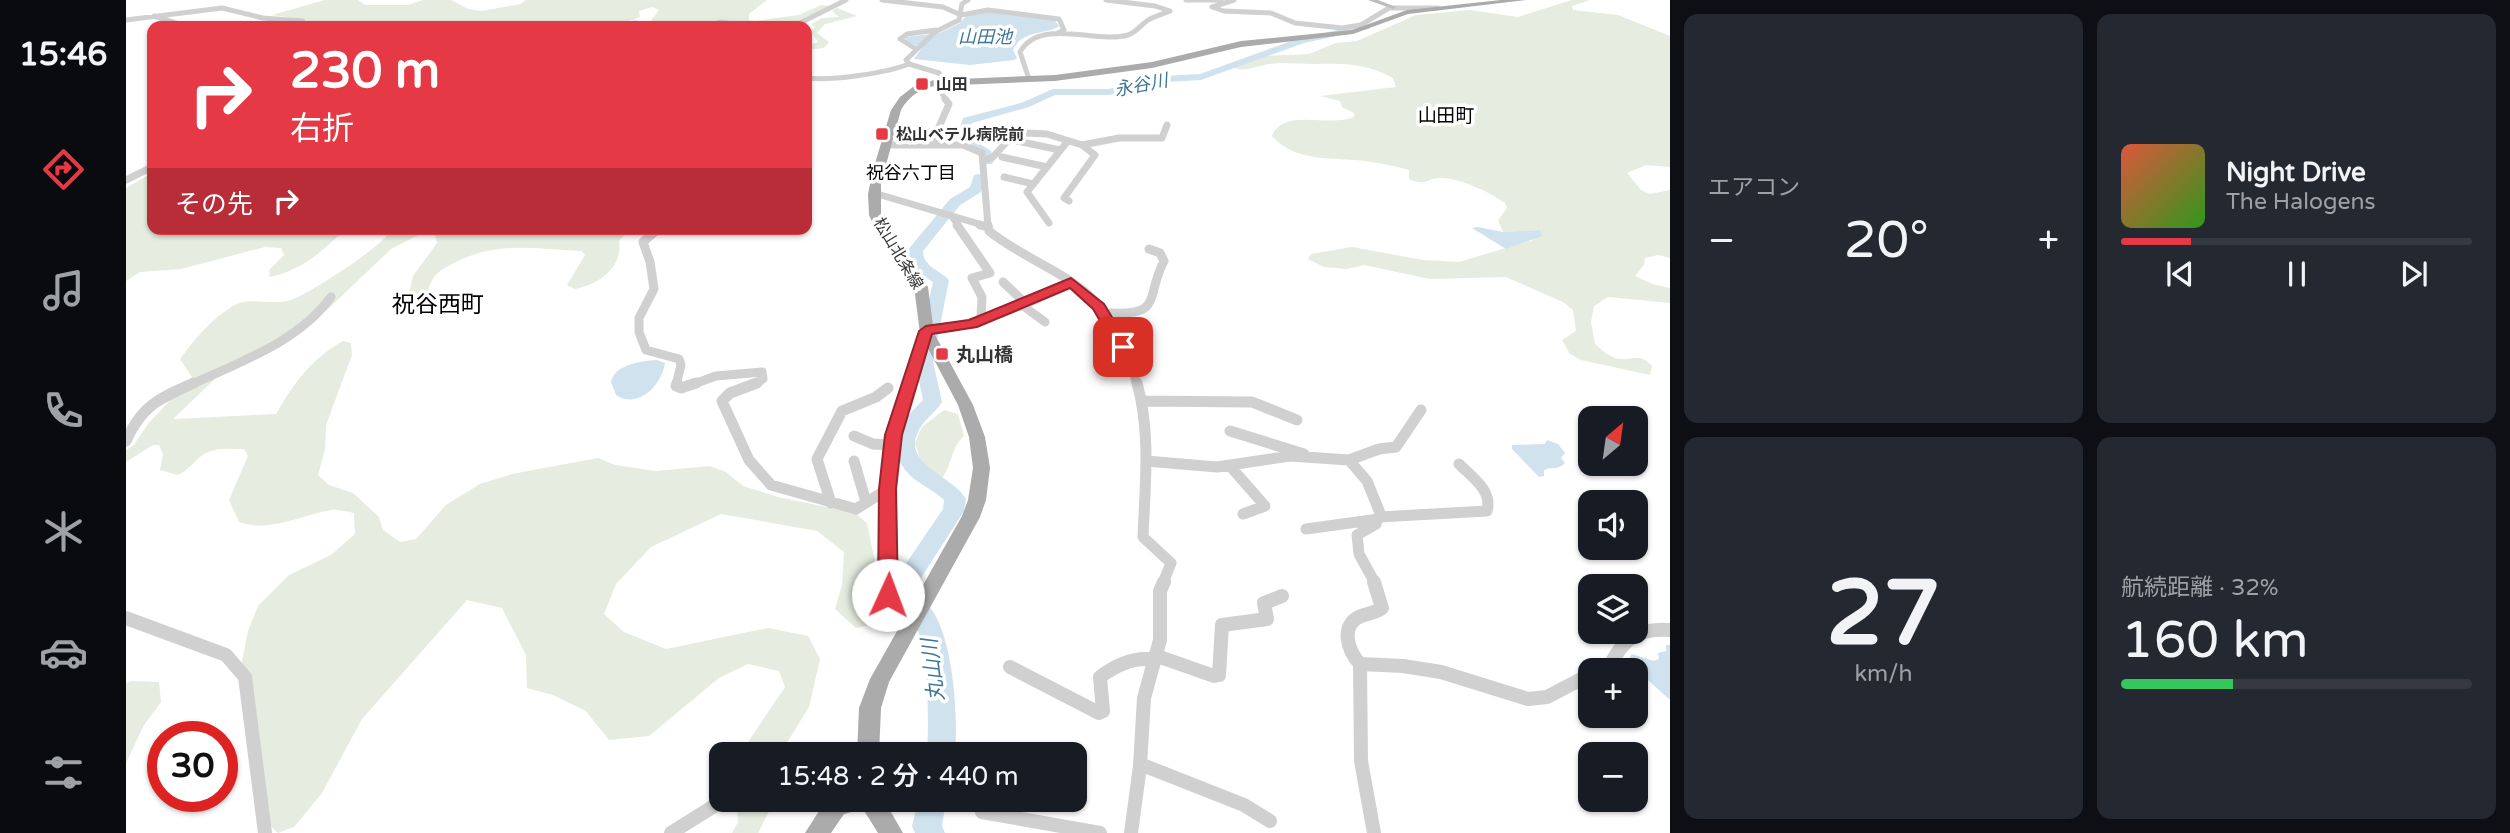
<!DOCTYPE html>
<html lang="ja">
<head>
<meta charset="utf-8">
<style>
  body { margin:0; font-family:"Varela Round","Noto Sans JP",sans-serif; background:#242831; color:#f1f3f6; height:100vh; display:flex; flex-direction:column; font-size:26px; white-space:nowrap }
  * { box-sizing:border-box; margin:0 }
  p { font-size:23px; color:#9ea1a6 }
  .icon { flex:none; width:38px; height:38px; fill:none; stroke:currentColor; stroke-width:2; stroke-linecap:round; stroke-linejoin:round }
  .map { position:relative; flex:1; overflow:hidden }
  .panel { display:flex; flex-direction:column; gap:14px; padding:14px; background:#0d0f14; width:840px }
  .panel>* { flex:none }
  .guide { position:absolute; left:21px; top:21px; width:665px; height:214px; border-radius:14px; box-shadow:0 2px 5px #0004; background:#e63946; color:#fff; overflow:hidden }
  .needle { width:46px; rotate:29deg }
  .controls { position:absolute; left:1452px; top:406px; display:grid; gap:14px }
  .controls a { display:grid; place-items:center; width:70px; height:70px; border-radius:14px; background:#171b24; box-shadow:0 2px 5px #0004; font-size:35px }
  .speed { position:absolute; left:21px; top:721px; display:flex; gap:14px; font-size:35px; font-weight:700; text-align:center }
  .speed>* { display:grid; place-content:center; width:91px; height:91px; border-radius:50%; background:#171b24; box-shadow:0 2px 5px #0004; line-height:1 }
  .speed .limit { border:10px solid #d22; background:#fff; color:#111 }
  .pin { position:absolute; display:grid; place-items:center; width:60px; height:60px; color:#fff; margin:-30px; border-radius:14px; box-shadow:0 4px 10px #0006 }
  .me { position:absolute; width:77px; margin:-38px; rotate:2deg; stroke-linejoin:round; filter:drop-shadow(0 0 5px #0008) }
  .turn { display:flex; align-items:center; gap:24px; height:147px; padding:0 28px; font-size:32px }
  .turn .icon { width:91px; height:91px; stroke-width:2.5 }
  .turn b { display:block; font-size:49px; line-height:60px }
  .then { display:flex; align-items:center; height:66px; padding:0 28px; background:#0003; gap:14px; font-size:26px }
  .big { font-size:52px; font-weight:600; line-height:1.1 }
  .panel .widget { flex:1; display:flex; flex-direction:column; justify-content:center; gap:10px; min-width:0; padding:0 24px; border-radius:14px; background:#242831 }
  .panel .dial { align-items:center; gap:0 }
  .dial b { font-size:91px; line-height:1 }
  .song { display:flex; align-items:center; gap:21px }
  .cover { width:84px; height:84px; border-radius:10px; background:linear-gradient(135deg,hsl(10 70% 55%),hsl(110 70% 35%)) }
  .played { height:7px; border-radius:4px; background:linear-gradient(90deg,#e63946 20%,#363941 20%) }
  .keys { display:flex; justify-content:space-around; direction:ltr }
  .heat { display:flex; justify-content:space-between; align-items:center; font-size:38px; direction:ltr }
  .charge { height:10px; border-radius:5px; background:linear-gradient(90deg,#34c759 32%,#363941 0) }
  .panel .tiles { flex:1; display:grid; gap:14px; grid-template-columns:repeat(2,1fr) }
  .trip { position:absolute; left:583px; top:742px; width:378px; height:70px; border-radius:14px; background:#171b24; box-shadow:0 2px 5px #0004; font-weight:600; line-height:70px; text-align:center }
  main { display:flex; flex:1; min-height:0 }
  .tab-bar { display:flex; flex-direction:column; width:126px; justify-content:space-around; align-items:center; background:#090b0e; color:#9ea1a6 }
  .tab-bar .icon { width:49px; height:49px }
  .tab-bar .on { color:#e63946 }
  .tab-bar b { font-size:32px; color:#f1f3f6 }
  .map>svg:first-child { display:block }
</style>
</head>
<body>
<main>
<nav class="tab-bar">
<b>15:46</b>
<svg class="icon on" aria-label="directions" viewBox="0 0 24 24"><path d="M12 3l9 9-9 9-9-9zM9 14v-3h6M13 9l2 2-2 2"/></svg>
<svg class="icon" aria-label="music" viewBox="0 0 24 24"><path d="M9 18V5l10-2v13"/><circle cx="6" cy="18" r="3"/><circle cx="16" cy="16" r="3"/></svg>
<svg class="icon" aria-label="phone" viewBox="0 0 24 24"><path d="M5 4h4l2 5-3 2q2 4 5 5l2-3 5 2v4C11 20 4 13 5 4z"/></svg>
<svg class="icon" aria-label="climate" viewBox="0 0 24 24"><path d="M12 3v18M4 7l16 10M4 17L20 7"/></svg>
<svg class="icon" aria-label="car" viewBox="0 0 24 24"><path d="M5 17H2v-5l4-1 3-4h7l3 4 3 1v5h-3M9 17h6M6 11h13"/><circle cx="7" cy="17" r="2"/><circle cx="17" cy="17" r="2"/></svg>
<svg class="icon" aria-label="filters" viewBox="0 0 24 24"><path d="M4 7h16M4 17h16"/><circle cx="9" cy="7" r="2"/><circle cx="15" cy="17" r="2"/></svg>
</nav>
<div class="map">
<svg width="1544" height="833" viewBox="0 0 1544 833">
  <rect width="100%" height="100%" fill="#fff"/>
  <!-- green -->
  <path fill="#e6ecdf" d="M199 0H232L239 5H282L297 0H325L342 9 355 11 395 4 400 0H641L623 14V20L628 21 673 15 695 5 703 6C676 22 658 29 626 26 613 25 601 21 588 22 565 22 547 31 524 22L533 10 526 7 513 11 514 17 490 26H173L180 20 146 15Z
    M1446 0H1464L1446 6 1447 10 1492 15 1544 36V167L1520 165 1501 173 1515 190 1524 194 1544 190V258L1532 255 1519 258 1518 265 1509 276 1526 284 1544 288V303L1482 297 1468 306 1465 322 1469 344C1476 350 1485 359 1494 359 1508 360 1514 353 1526 366L1524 375 1455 360 1444 354 1436 340 1450 331 1447 310 1437 302 1380 277 1304 279 1238 265 1221 269 1198 267 1182 259 1185 254 1226 247 1297 260 1333 262 1407 240 1414 230 1377 232 1372 220 1381 208 1379 203C1366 193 1331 177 1315 178 1300 178 1300 187 1283 179V170C1269 166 1254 163 1239 161 1207 157 1170 163 1146 136 1157 107 1204 128 1228 117V113L1216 107 1214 101 1194 96 1270 87 1267 78C1240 63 1217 63 1187 64 1172 64 1158 62 1143 64 1130 66 1117 73 1106 67L1141 56 1183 54 1210 43 1231 41 1290 15 1344 10 1392 17Z
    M711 8 731 16 699 24 691 33 703 42 698 48 681 50V46L692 42 685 32 689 27 685 24 696 18 713 17 706 11Z
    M26 173V229H225C211 235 205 243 194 252 182 263 160 274 144 277L143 270 158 255 155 248 139 247 55 269 14 272 0 281V188Z
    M266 229H504L493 241C497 268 473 284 449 289L441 285 459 255 455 251C410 249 371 241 330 262 314 270 306 274 302 292L294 297 283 294 287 276 311 243 309 234 298 232 265 249 201 310 91 377 47 419 150 414C168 383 185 359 217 341L225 343 226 355 200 425 199 449 192 475 203 485 227 493 253 517 257 530 274 542 290 539 320 505 354 484 386 474 472 458 489 465 530 471 584 466 600 472 617 486 652 497 729 513 741 523 758 607 749 624 730 628 709 609 716 585 718 552 691 531 595 514 525 547 490 584 478 614 498 632 540 649 642 628 682 636 694 659 683 707 662 741 661 754H614L659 687 653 671 622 664 593 678 523 736 483 740 460 711 427 695 401 688 400 655 376 608 341 600 236 719 196 793 168 827 152 833 133 815 113 676 122 631 132 606 163 575 205 555 229 534 228 513C221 512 213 509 206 510 175 515 144 533 113 522L103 500 122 456 118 449C105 449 90 447 78 454 68 461 63 470 52 475L34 470 37 454 33 445H27L0 462V450L7 446 22 424 66 377 54 359C69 339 85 319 107 306 124 296 145 306 165 300 183 294 259 245 266 229Z
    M818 410 832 414 838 436C824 448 826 470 812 483L795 463 789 443 796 427Z
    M5 681 33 682 35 702 18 725 0 763V683Z
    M611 800H649L632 833H606L612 822Z"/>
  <!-- water -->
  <path fill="#cfe2ee" d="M857 11 926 17 933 26C921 35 896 29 887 50L891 58 888 60 844 65 788 59 796 48 780 41 779 37 814 33 834 23 840 16Z
    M1352 227 1377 232 1414 230 1416 236 1380 249 1346 228Z
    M531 360 539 363C536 384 513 410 490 395L485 382C489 364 515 361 531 360Z
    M1421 440 1432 444 1439 453 1435 458 1439 463C1431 471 1425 466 1418 470V476L1413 477 1386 449V445L1419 444Z
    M1540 645H1544V700L1501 661 1506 654 1528 661 1533 659 1532 653 1540 651Z"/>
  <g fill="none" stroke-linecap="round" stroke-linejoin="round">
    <!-- river -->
    <path fill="#cfe2ee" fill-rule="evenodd" d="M1239 24 1244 27 1243 29 1178 43 1075 80 1022 83 1005 91 982 95H929L903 107 846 123 843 137 865 151 868 161 866 164H856L854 156 830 138 837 118 895 103 927 89H982L998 86 1020 77 1074 74 1171 39Z
      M853 174 860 178 855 192 834 205 797 251C797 267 814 270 823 280L807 362 816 402C809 413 797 420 792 432 776 465 827 476 840 499L838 511 793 581 789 593C796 599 803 605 808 613 828 647 832 716 829 754H801C803 725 803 649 789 625 782 614 770 608 764 596L775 571 817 509 818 500C809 491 797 486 787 478 755 449 771 425 797 400L789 362 807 282C795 275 781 265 781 251L824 199 844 187 848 175Z
      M792 800H820L816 826 819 833H789L786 826Z"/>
    <!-- street-far4 -->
    <path stroke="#d0d0d0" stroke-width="5" d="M756 0 817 7 835 15 862 10 933 19 938 30 930 34
      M1060 0H1095
      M1108 0 1086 7 1098 11 1145 13 1169 23 1216 28 1235 25 1263 8H1312
      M28 16 59 26
      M0 20 96 8 137 18 177 21
      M497 26 509 23 528 26
      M580 26 595 22 618 26
      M668 26 720 0
      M790 49 774 39 781 34 810 30
      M681 78C706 81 760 73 783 64
      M903 79 894 52C914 17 970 44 1002 35 1011 32 1016 23 1024 19 1030 16 1037 14 1044 11L1029 6 980 0
      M820 81 813 73 783 64 780 60 809 32 833 20 836 4 842 0
      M808 83 821 101"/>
    <!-- street-far3 -->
    <path stroke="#d0d0d0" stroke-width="7" d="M891 141 934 150
      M761 145H837L856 153 862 226
      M811 145 809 136 823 104 819 99
      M876 157 921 167
      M859 160 867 157 885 137 899 133 921 134 956 145 993 138H1036L1041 125
      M878 177 907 184
      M0 180 26 167
      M748 193 860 226
      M943 201 938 198 969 155 956 145
      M827 218 833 226
      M923 223 901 192 941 142"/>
    <!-- street-far2 -->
    <path stroke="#d0d0d0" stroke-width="9" d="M831 225 864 273 846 278 856 297 855 316 858 320
      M854 225 862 227
      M862 225 863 231C893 256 943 274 967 299 983 316 1005 362 1011 385
      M532 229 517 242 524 262 528 289 513 318V332L520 350 553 359 555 365 550 385
      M877 282 899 303
      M896 305 919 322
      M979 319H985V313C1037 315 1019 298 1038 261L1034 253 1023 249
      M64 385C114 362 172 342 205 297
      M565 385 590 376 636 372 637 379 627 385
      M783 385 800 331C852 325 898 306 945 283"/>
    <!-- street-far1 -->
    <path stroke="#d0d0d0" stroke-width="11" d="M551 383 550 386 555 388 570 383
      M631 383 604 393 596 401 623 460 645 485 730 509 762 489
      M1011 383C1025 432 1019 486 1017 537L1045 563 1037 583
      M1016 401 1126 402 1171 420
      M1104 431 1178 454
      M728 436 747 444 766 445
      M0 441C16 405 34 398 68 383
      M1223 460 1253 449 1270 447 1295 410
      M728 461 740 502
      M1020 461 1091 467 1164 456 1223 460 1241 481 1254 513 1250 524 1231 535 1233 554 1249 583
      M1104 466 1139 506 1117 514
      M705 503 691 459 716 411 750 397 762 388
      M1253 517 1361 511C1367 491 1346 477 1333 464
      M1180 529 1253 519
      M762 583V489L767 435 784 383"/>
    <!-- street -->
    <path stroke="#d0d0d0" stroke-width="14" d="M762 582 766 608 780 628
      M1248 582 1256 608C1249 613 1243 613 1235 616 1213 625 1222 651 1234 664L1277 666 1315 672 1402 699 1421 697 1465 674
      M0 618 100 655 119 677 139 833
      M1031 656 1088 676 1093 675 1096 625 1141 619 1138 603 1156 596
      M1234 664 1235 761 1248 833
      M884 667 973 713 977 711 974 677C990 665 1010 656 1030 660
      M1473 670 1484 666C1497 638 1513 628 1544 630
      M1014 764 1118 805 1144 821
      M856 812 974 833
      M545 833 596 801
      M1005 833 1014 766 1018 698 1034 640V591L1038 582"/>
    <!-- secondary -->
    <path fill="#bdbdbd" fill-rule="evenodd" d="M1242 0H1252L1270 7 1267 9Z"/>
    <!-- primary -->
    <path fill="#ababab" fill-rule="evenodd" d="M1375 0H1401L1282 14 1227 34 1115 47 1026 68 929 81 808 86C793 90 783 96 775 110L755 183V215L764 235 802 287 808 333 847 405 859 437 864 468 860 500 854 517 763 682 755 708 753 754H731L733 708 744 679 836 516 842 500 847 468 843 437 832 405 794 333 788 287 752 235 743 215 742 194 747 170 765 110 774 97 787 87 808 80 929 75 1026 62 1115 41 1226 30 1281 10Z
      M700 800H758L777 833H752L737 809 718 814 705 833H679Z"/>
  </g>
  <!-- route -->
  <path fill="#e63946" stroke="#96252e" stroke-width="2" d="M945 278 978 304 1004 347 1002 351H992L967 309 944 288 851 327 806 334 776 435 770 489 772 595 769 601 762 603 755 601 752 595 753 489 759 435 793 331 800 326 843 320Z"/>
  <!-- markers -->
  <g fill="#e63946" stroke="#fff" stroke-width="2.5">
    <rect x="789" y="77" width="14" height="14" rx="3.5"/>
    <rect x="749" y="127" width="14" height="14" rx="3.5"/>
    <rect x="809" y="347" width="14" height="14" rx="3.5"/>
  </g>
  <g text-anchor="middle" stroke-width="7" stroke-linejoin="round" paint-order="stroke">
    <!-- far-poi labels -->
    <g font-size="16" font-weight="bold" fill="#333" stroke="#fff" text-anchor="start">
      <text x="810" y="90">山田</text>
      <text x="770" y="140">松山ベテル病院前</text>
    </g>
    <!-- far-street labels -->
    <g font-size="16" fill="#333" stroke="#fff">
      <text transform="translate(773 253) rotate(59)" y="6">松山北条線</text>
    </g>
    <!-- far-water labels -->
    <g font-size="18" font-style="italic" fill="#3f7597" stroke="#fff">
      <text x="859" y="43">山田池</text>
      <text transform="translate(1015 85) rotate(-11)" y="6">永谷川</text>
    </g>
    <!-- far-neighbourhood labels -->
    <g font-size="18" fill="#000" stroke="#fff">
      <text x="785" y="179">祝谷六丁目</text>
    </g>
    <!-- far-quarter labels -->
    <g font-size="19" fill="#000" stroke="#fff">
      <text x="1320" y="122">山田町</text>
    </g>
    <!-- poi labels -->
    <g font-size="19" font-weight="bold" fill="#333" stroke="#fff" text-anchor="start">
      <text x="830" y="361">丸山橋</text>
    </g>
    <!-- water labels -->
    <g font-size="21" font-style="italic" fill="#3f7597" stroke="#fff">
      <text transform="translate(807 670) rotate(-97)" y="7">丸山川</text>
    </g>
    <!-- quarter labels -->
    <g font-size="23" fill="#000" stroke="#fff">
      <text x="312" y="312">祝谷西町</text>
    </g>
  </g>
</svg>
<div class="controls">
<a><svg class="needle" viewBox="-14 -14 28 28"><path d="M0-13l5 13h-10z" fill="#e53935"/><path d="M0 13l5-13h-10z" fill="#9ea1a6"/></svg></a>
<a><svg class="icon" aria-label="sound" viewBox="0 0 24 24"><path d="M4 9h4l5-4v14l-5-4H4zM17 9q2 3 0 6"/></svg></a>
<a><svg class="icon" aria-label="layers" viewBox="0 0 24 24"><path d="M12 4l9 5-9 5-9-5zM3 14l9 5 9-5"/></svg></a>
<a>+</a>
<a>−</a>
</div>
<div class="speed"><div class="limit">30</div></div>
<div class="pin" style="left:997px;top:347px;background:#d93025"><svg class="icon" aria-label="arrive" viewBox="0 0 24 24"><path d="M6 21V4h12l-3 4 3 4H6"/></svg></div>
<svg class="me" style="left:762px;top:595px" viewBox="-20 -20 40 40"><circle r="19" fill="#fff"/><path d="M0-13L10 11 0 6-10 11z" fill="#e63946"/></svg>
<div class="trip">15:48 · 2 分 · 440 m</div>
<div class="guide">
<div class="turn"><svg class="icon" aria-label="right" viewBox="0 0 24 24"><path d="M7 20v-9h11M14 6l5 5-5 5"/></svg><div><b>230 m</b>右折</div></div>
<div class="then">その先<svg class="icon" aria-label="right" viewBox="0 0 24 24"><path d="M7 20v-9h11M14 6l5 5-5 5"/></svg></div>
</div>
</div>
<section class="panel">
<div class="tiles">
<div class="widget"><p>エアコン</p>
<div class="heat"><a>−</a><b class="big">20°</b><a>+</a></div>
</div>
<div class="widget">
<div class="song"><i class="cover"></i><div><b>Night Drive</b><p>The Halogens</p></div></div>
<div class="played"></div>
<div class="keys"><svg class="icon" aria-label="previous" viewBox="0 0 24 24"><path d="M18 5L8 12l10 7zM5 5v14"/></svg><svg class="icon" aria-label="pause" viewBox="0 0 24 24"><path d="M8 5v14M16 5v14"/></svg><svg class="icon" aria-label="next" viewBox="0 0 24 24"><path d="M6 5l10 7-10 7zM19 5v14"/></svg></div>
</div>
<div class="widget dial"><b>27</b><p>km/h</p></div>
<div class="widget"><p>航続距離 · 32%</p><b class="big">160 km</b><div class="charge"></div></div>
</div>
</section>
</main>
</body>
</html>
